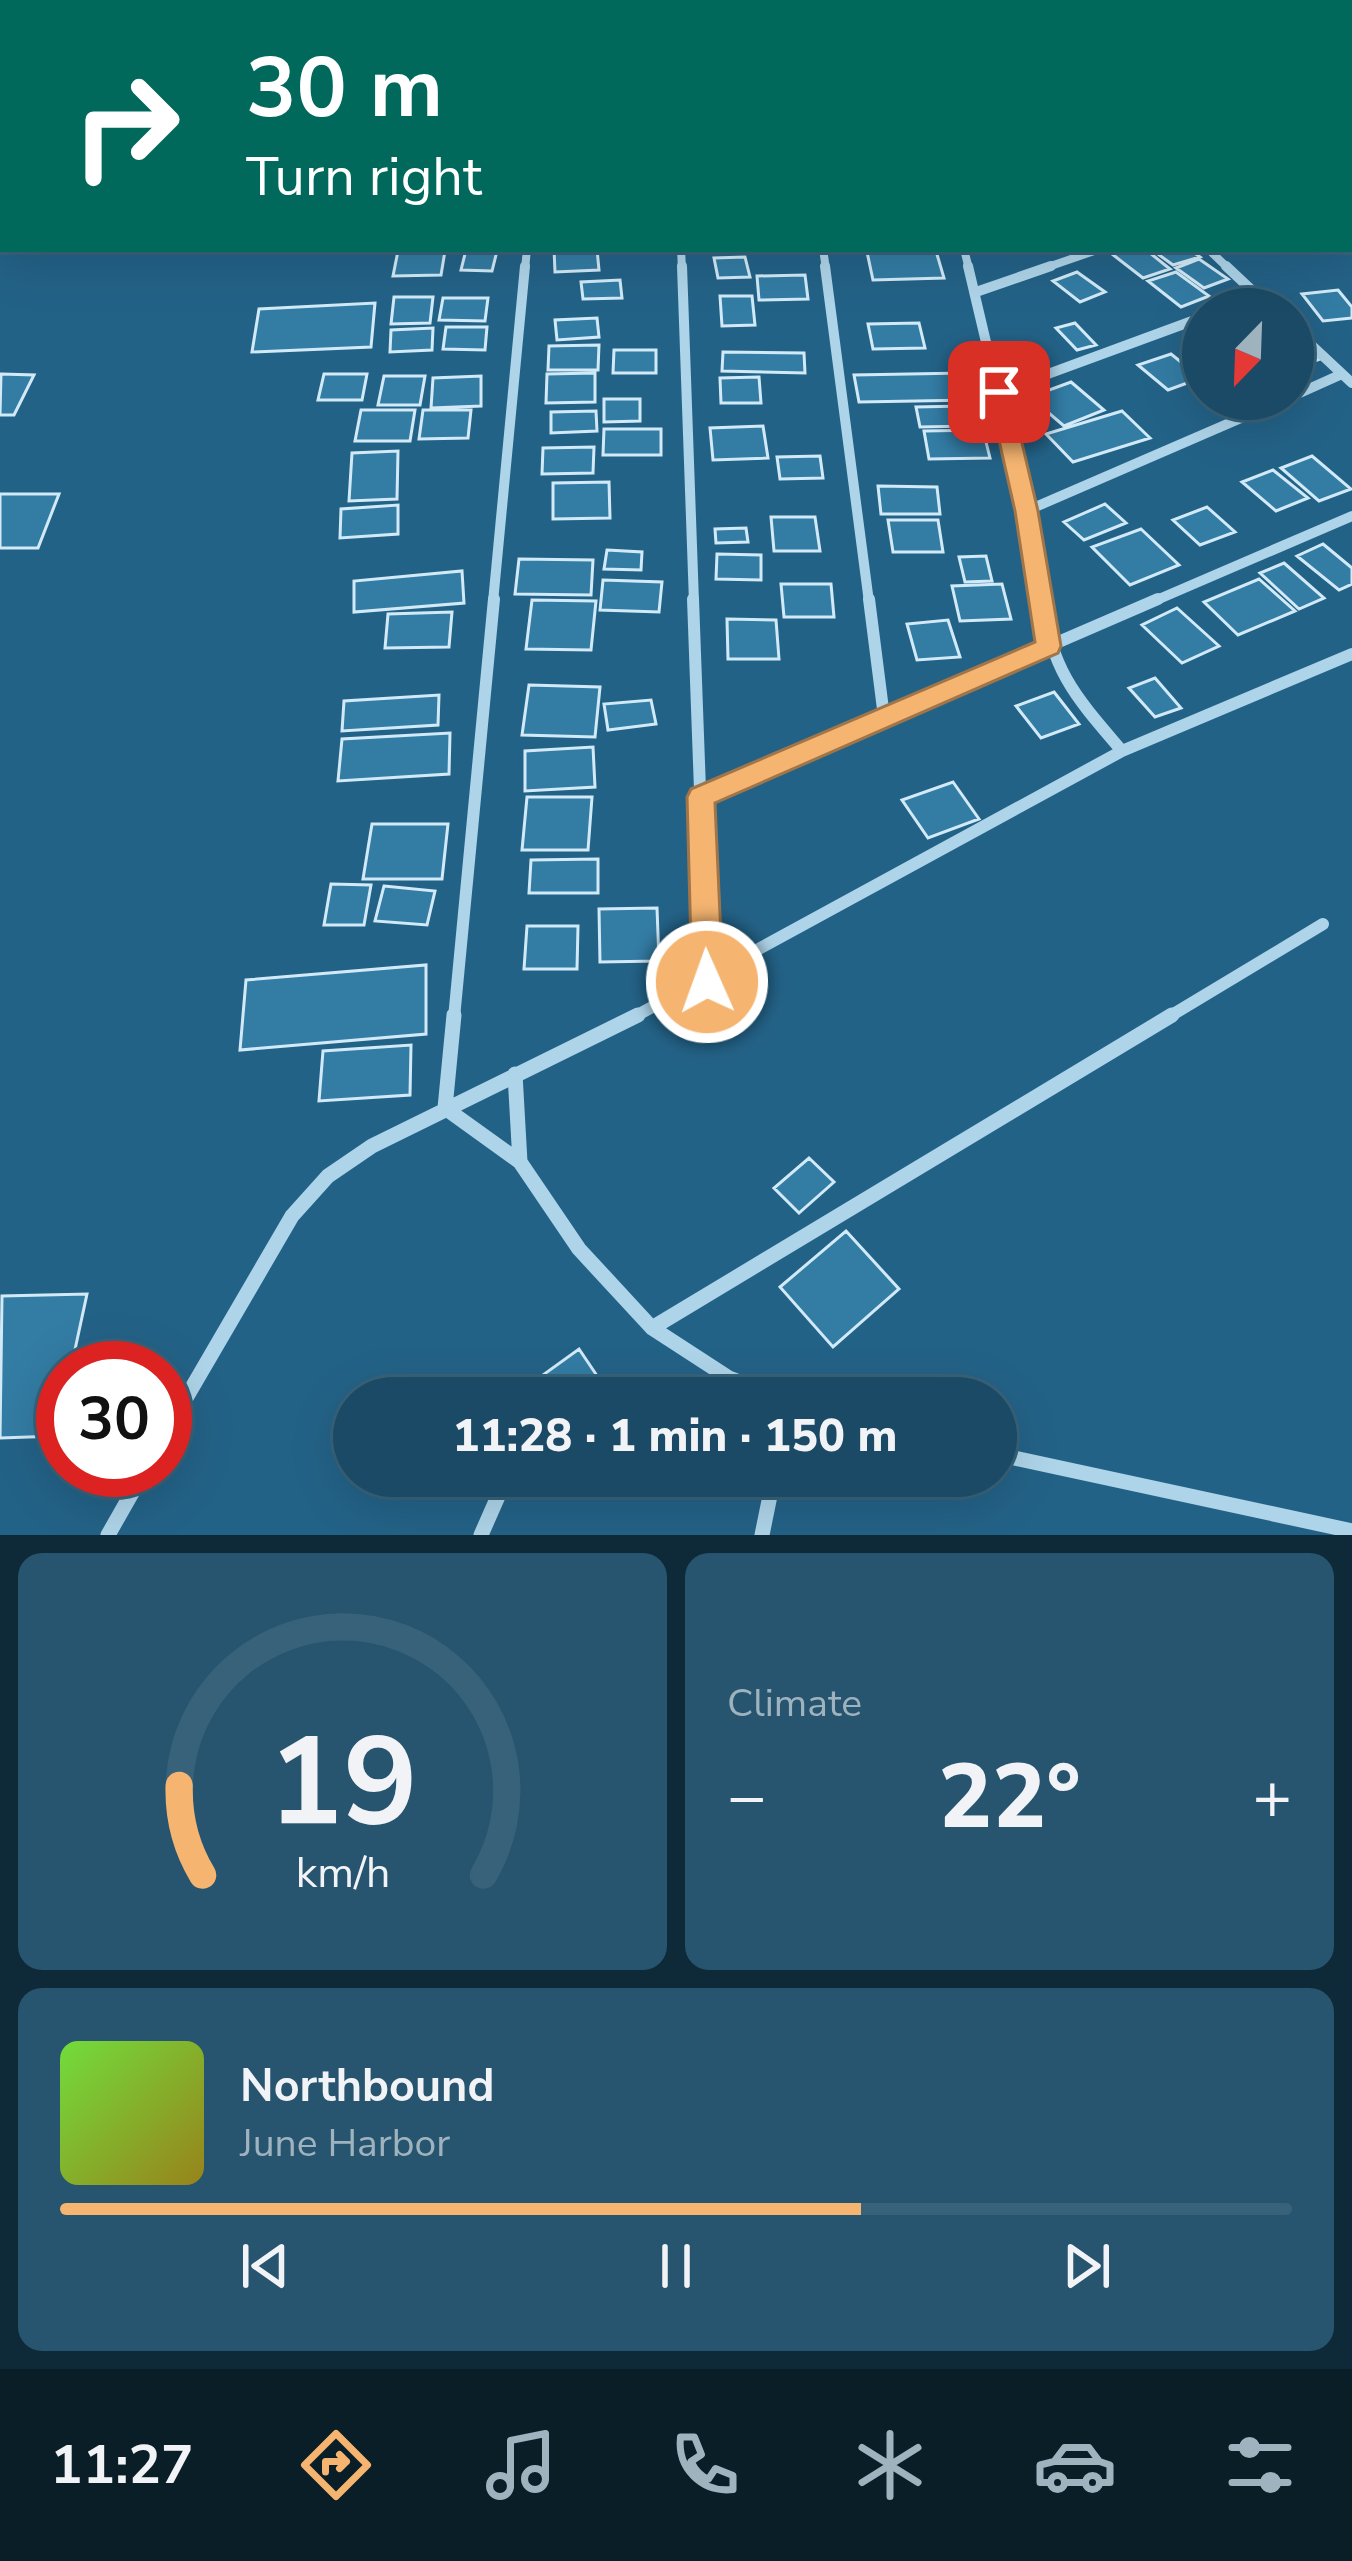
<!DOCTYPE html>
<html lang="en">
<head>
<meta charset="utf-8">
<style>
  body { margin:0; font-family:"Nunito Sans",sans-serif; background:#27546e; color:#f1f3f6; height:100vh; display:flex; flex-direction:column; font-size:45px; white-space:nowrap }
  * { box-sizing:border-box; margin:0 }
  p { font-size:39px; color:#9fb3bf }
  .icon { flex:none; width:66px; height:66px; fill:none; stroke:currentColor; stroke-width:2; stroke-linecap:round; stroke-linejoin:round }
  .map { position:relative; height:1535px; overflow:hidden }
  .side { display:flex; flex-direction:column; gap:18px; padding:18px; background:#0e2938; flex:1 }
  .side>* { flex:none }
  .top-card { position:absolute; left:0px; top:0px; width:1353px; height:252px; box-shadow:0 12px 48px #0002,0 0 0 3px #386279; background:#00695c; color:#fff; overflow:hidden }
  .needle { width:78px; rotate:203deg }
  .tools { position:absolute; left:1182px; top:288px; display:grid; gap:24px }
  .tools a { display:grid; place-items:center; width:132px; height:132px; border-radius:50%; background:#1a4a65; box-shadow:0 12px 48px #0002,0 0 0 3px #386279; font-size:60px }
  .speed { position:absolute; left:36px; top:1341px; display:flex; gap:24px; font-size:60px; font-weight:700; text-align:center }
  .speed>* { display:grid; place-content:center; width:156px; height:156px; border-radius:50%; background:#1a4a65; box-shadow:0 12px 48px #0002,0 0 0 3px #386279; line-height:1 }
  .speed .limit { border:18px solid #d22; background:#fff; color:#111 }
  .pin { position:absolute; display:grid; place-items:center; width:102px; height:102px; color:#fff; margin:-51px; border-radius:24px; box-shadow:0 6px 18px #0006 }
  .me { position:absolute; width:132px; margin:-66px; rotate:358deg; stroke-linejoin:round; filter:drop-shadow(0 0 9px #0008) }
  .turn { display:flex; align-items:center; gap:42px; height:252px; padding:0 48px; font-size:54px }
  .turn .icon { width:156px; height:156px; stroke-width:2.5 }
  .turn b { display:block; font-size:84px; line-height:102px }
  .big { font-size:90px; font-weight:800; line-height:1.1 }
  .side .tile { flex:1; display:flex; flex-direction:column; justify-content:center; gap:18px; min-width:0; padding:0 42px; border-radius:24px; background:#27546e }
  .side .dial { align-items:center; gap:0 }
  .dial svg { height:312px; overflow:visible; fill:none; stroke:#386279; stroke-width:7; stroke-linecap:round; text-anchor:middle }
  .dial text { fill:#f1f3f6; stroke:none }
  .song { display:flex; align-items:center; gap:36px }
  .cover { width:144px; height:144px; border-radius:18px; background:linear-gradient(135deg,hsl(100 70% 55%),hsl(50 70% 35%)) }
  .played { height:12px; border-radius:6px; background:linear-gradient(90deg,#f5b470 65%,#386279 65%) }
  .keys { display:flex; justify-content:space-around; direction:ltr }
  .heat { display:flex; justify-content:space-between; align-items:center; font-size:66px; direction:ltr }
  .side .tiles { flex:1; display:grid; gap:18px; grid-template-columns:1fr 1fr }
  .tile:last-child { grid-column:span 2 }
  .trip { position:absolute; left:333px; top:1377px; width:684px; height:120px; border-radius:60px; background:#1a4a65; box-shadow:0 12px 48px #0002,0 0 0 3px #386279; font-weight:800; line-height:120px; text-align:center }
  .menu { display:flex; height:192px; justify-content:space-around; align-items:center; background:#0a1e28; color:#9fb3bf }
  .menu .icon { width:84px; height:84px }
  .menu .selected { color:#f5b470 }
  .menu b { font-size:54px; color:#f1f3f6 }
  .map>svg:first-child { display:block }
</style>
</head>
<body>
<div class="map">
<svg width="1352" height="1535" viewBox="0 0 1352 1535">
  <rect width="100%" height="100%" fill="#236287"/>
  <!-- building -->
  <path fill="#337ca4" stroke="#d2eaf7" stroke-width="3" d="M554 249H597L599 270 555 272Z
    M1125 249H1145L1170 269 1143 278 1112 254Z
    M1151 249H1189L1200 257 1173 265Z
    M466 250 497 251 492 271 461 270Z
    M398 251H445L441 275 393 276Z
    M936 251 944 278 873 280 867 252Z
    M745 257 750 277 718 278 714 258Z
    M1199 259 1228 279 1204 288 1176 268Z
    M1077 272 1105 292 1080 302 1053 281Z
    M1176 272 1209 296 1181 307 1148 281Z
    M805 275 808 299 759 300 757 276Z
    M620 280 622 298 583 299 581 282Z
    M1338 290 1352 307V318L1323 321 1302 294Z
    M720 296H752L755 325 722 326Z
    M394 297H433L430 323 391 324Z
    M443 298H488L485 321 439 320Z
    M375 303 371 347 252 352 259 309Z
    M597 318 599 337 557 340 555 320Z
    M919 323 925 348 873 349 868 324Z
    M1075 323 1096 345 1077 350 1056 328Z
    M446 327H487L485 350 443 349Z
    M433 328 432 350 390 352 391 330Z
    M1298 342 1320 359 1293 369V344Z
    M599 345 598 370H548L549 346Z
    M614 350H656V373H613Z
    M723 352 804 353 805 373 722 371Z
    M1171 354 1201 378 1168 390 1138 365Z
    M595 373V402L546 403 547 374Z
    M964 373 971 400 859 402 854 375Z
    M1 374 34 375 14 415H0Z
    M324 374H367L362 400H318Z
    M384 376H425L420 405H378Z
    M481 376V406L431 408 433 378Z
    M759 377 761 403H721L720 378Z
    M1071 382 1104 410 1064 426 1030 397Z
    M604 399H640V421L604 422Z
    M965 406 970 426 920 427 916 407Z
    M361 410H415L410 441H355Z
    M423 410H471L468 438 419 439Z
    M596 411 597 431 551 433V412Z
    M1122 411 1150 438 1073 462 1046 434Z
    M763 426 768 458 713 460 710 428Z
    M604 429H661V455H603Z
    M983 430 990 458 929 459 924 431Z
    M594 447 593 473 542 474 543 448Z
    M398 451 397 499 349 501 352 453Z
    M820 456 823 478 780 479 777 457Z
    M1312 456 1351 489 1319 501 1281 468Z
    M1273 470 1308 498 1276 511 1242 482Z
    M609 482 610 518 553 519V483Z
    M878 486 937 487 940 514H881Z
    M0 494H59L38 548H0Z
    M1105 504 1126 523 1084 540 1064 522Z
    M398 505V534L340 538 341 509Z
    M1207 507 1235 532 1200 545 1173 520Z
    M771 517H815L820 551H774Z
    M888 520H938L943 552H893Z
    M746 528 748 542 716 543 715 529Z
    M1141 529 1179 565 1130 585 1092 547Z
    M1323 544 1352 568V584L1339 590 1297 556Z
    M607 550 642 552 641 570 604 569Z
    M717 554 761 555V580L716 579Z
    M986 556 992 581 965 582 959 557Z
    M519 559 593 560 591 595 515 594Z
    M1284 563 1324 598 1299 609 1260 573Z
    M462 571 464 603 354 612V581Z
    M1259 579 1295 611 1238 635 1204 602Z
    M603 580 662 582 659 612 600 610Z
    M781 584H831L834 617H784Z
    M1002 584 1011 619 960 621 952 586Z
    M532 600 596 601 591 650 526 649Z
    M1177 608 1219 646 1182 663 1142 625Z
    M452 612 449 647 385 648 388 614Z
    M727 619 776 620 779 659H728Z
    M948 620 960 657 917 660 907 624Z
    M1155 678 1181 708 1155 717 1129 688Z
    M529 685 600 687 595 737 522 735Z
    M1054 692 1079 724 1041 738 1016 706Z
    M439 695 438 725 342 731 344 701Z
    M651 700 656 724 608 730 604 704Z
    M450 733 449 774 338 781 342 739Z
    M593 747 595 787 525 791V751Z
    M953 782 979 819 928 838 902 800Z
    M527 797H592L588 850H522Z
    M372 824H448L442 879H363Z
    M598 859V893H529L531 860Z
    M331 884 371 885 364 925H324Z
    M384 886 435 891 427 925 375 921Z
    M657 908 659 961 600 962 599 909Z
    M527 926H578L577 969H524Z
    M426 965V1034L240 1050 246 980Z
    M411 1045 410 1095 319 1101 323 1051Z
    M809 1158 834 1182 799 1213 774 1188Z
    M846 1231 899 1289 833 1347 780 1287Z
    M87 1294 71 1368H63L57 1436 0 1438 2 1296Z
    M579 1349 612 1398H538L529 1385Z"/>
  <g fill="none" stroke-linecap="round" stroke-linejoin="round">
    <!-- minor-far3 -->
    <path stroke="#aed4e9" stroke-width="8" d="M681 249 682 269
      M823 249 826 269
      M964 249 969 269
      M1208 249 1229 269
      M525 269 527 249
      M1042 269 1100 249"/>
    <!-- minor-far2 -->
    <path stroke="#aed4e9" stroke-width="10" d="M682 266 694 602
      M825 266 869 602
      M968 266 1026 511 1041 602
      M1226 266 1272 309
      M976 292 1051 266
      M1224 309 1259 296
      M1293 328 1352 383
      M999 392 1203 317
      M1293 396 1342 374
      M1026 511 1285 399
      M493 602 525 266
      M1152 602 1352 516"/>
    <!-- minor-far1 -->
    <path stroke="#aed4e9" stroke-width="12" d="M693 599 707 981
      M869 599 884 717
      M1041 599C1053 673 1075 696 1122 751
      M700 797 1158 599
      M454 1018 494 599
      M632 1018 1122 751 1352 654
      M1167 1018 1323 924"/>
    <!-- minor -->
    <path stroke="#aed4e9" stroke-width="15" d="M454 1015 445 1108 520 1162 579 1249 652 1328 729 1378 781 1398
      M515 1074 520 1162
      M652 1328 1172 1015
      M165 1434 292 1216 328 1176 372 1146 638 1015
      M996 1454 1352 1531
      M108 1535 145 1470
      M481 1535 507 1476
      M762 1535 774 1476"/>
  </g>
  <!-- route -->
  <path fill="#f5b470" stroke="#9f7549" stroke-width="3" d="M999 385 1010 392 1038 511 1061 646 1058 653 715 803 723 982 718 991 707 995 697 991 692 982 687 797 691 789 1035 642 1015 511 988 392Z"/>
</svg>
<div class="tools">
<a><svg class="needle" viewBox="-14 -14 28 28"><path d="M0-13l5 13h-10z" fill="#e53935"/><path d="M0 13l5-13h-10z" fill="#9fb3bf"/></svg></a>
</div>
<div class="speed"><div class="limit">30</div></div>
<div class="pin" style="left:999px;top:392px;background:#d93025"><svg class="icon" aria-label="arrive" viewBox="0 0 24 24"><path d="M6 21V4h12l-3 4 3 4H6"/></svg></div>
<svg class="me" style="left:707px;top:982px" viewBox="-20 -20 40 40"><circle r="17" fill="#f5b470" stroke="#fff" stroke-width="3"/><path d="M0-11L8 9 0 5-8 9z" fill="#fff"/></svg>
<div class="trip">11:28 · 1 min · 150 m</div>
<div class="top-card">
<div class="turn"><svg class="icon" aria-label="right" viewBox="0 0 24 24"><path d="M7 20v-9h11M14 6l5 5-5 5"/></svg><div><b>30 m</b>Turn right</div></div>
</div>
</div>
<section class="side">
<div class="tiles">
<div class="tile dial"><svg viewBox="0 0 100 80">
<path d="M14 69A42 42 0 1 1 86 69"/>
<path d="M14 69A42 42 0 0 1 8 46" stroke="#f5b470"/>
<text x="50" y="56" font-size="32" font-weight="700">19</text>
<text x="50" y="72" font-size="11">km/h</text>
</svg></div>
<div class="tile"><p>Climate</p>
<div class="heat"><a>−</a><b class="big">22°</b><a>+</a></div>
</div>
<div class="tile">
<div class="song"><i class="cover"></i><div><b>Northbound</b><p>June Harbor</p></div></div>
<div class="played"></div>
<div class="keys"><svg class="icon" aria-label="previous" viewBox="0 0 24 24"><path d="M18 5L8 12l10 7zM5 5v14"/></svg><svg class="icon" aria-label="pause" viewBox="0 0 24 24"><path d="M8 5v14M16 5v14"/></svg><svg class="icon" aria-label="next" viewBox="0 0 24 24"><path d="M6 5l10 7-10 7zM19 5v14"/></svg></div>
</div>
</div>
</section>
<nav class="menu">
<b>11:27</b>
<svg class="icon selected" aria-label="directions" viewBox="0 0 24 24"><path d="M12 3l9 9-9 9-9-9zM9 14v-3h6M13 9l2 2-2 2"/></svg>
<svg class="icon" aria-label="music" viewBox="0 0 24 24"><path d="M9 18V5l10-2v13"/><circle cx="6" cy="18" r="3"/><circle cx="16" cy="16" r="3"/></svg>
<svg class="icon" aria-label="phone" viewBox="0 0 24 24"><path d="M5 4h4l2 5-3 2q2 4 5 5l2-3 5 2v4C11 20 4 13 5 4z"/></svg>
<svg class="icon" aria-label="climate" viewBox="0 0 24 24"><path d="M12 3v18M4 7l16 10M4 17L20 7"/></svg>
<svg class="icon" aria-label="car" viewBox="0 0 24 24"><path d="M5 17H2v-5l4-1 3-4h7l3 4 3 1v5h-3M9 17h6M6 11h13"/><circle cx="7" cy="17" r="2"/><circle cx="17" cy="17" r="2"/></svg>
<svg class="icon" aria-label="filters" viewBox="0 0 24 24"><path d="M4 7h16M4 17h16"/><circle cx="9" cy="7" r="2"/><circle cx="15" cy="17" r="2"/></svg>
</nav>
</body>
</html>
